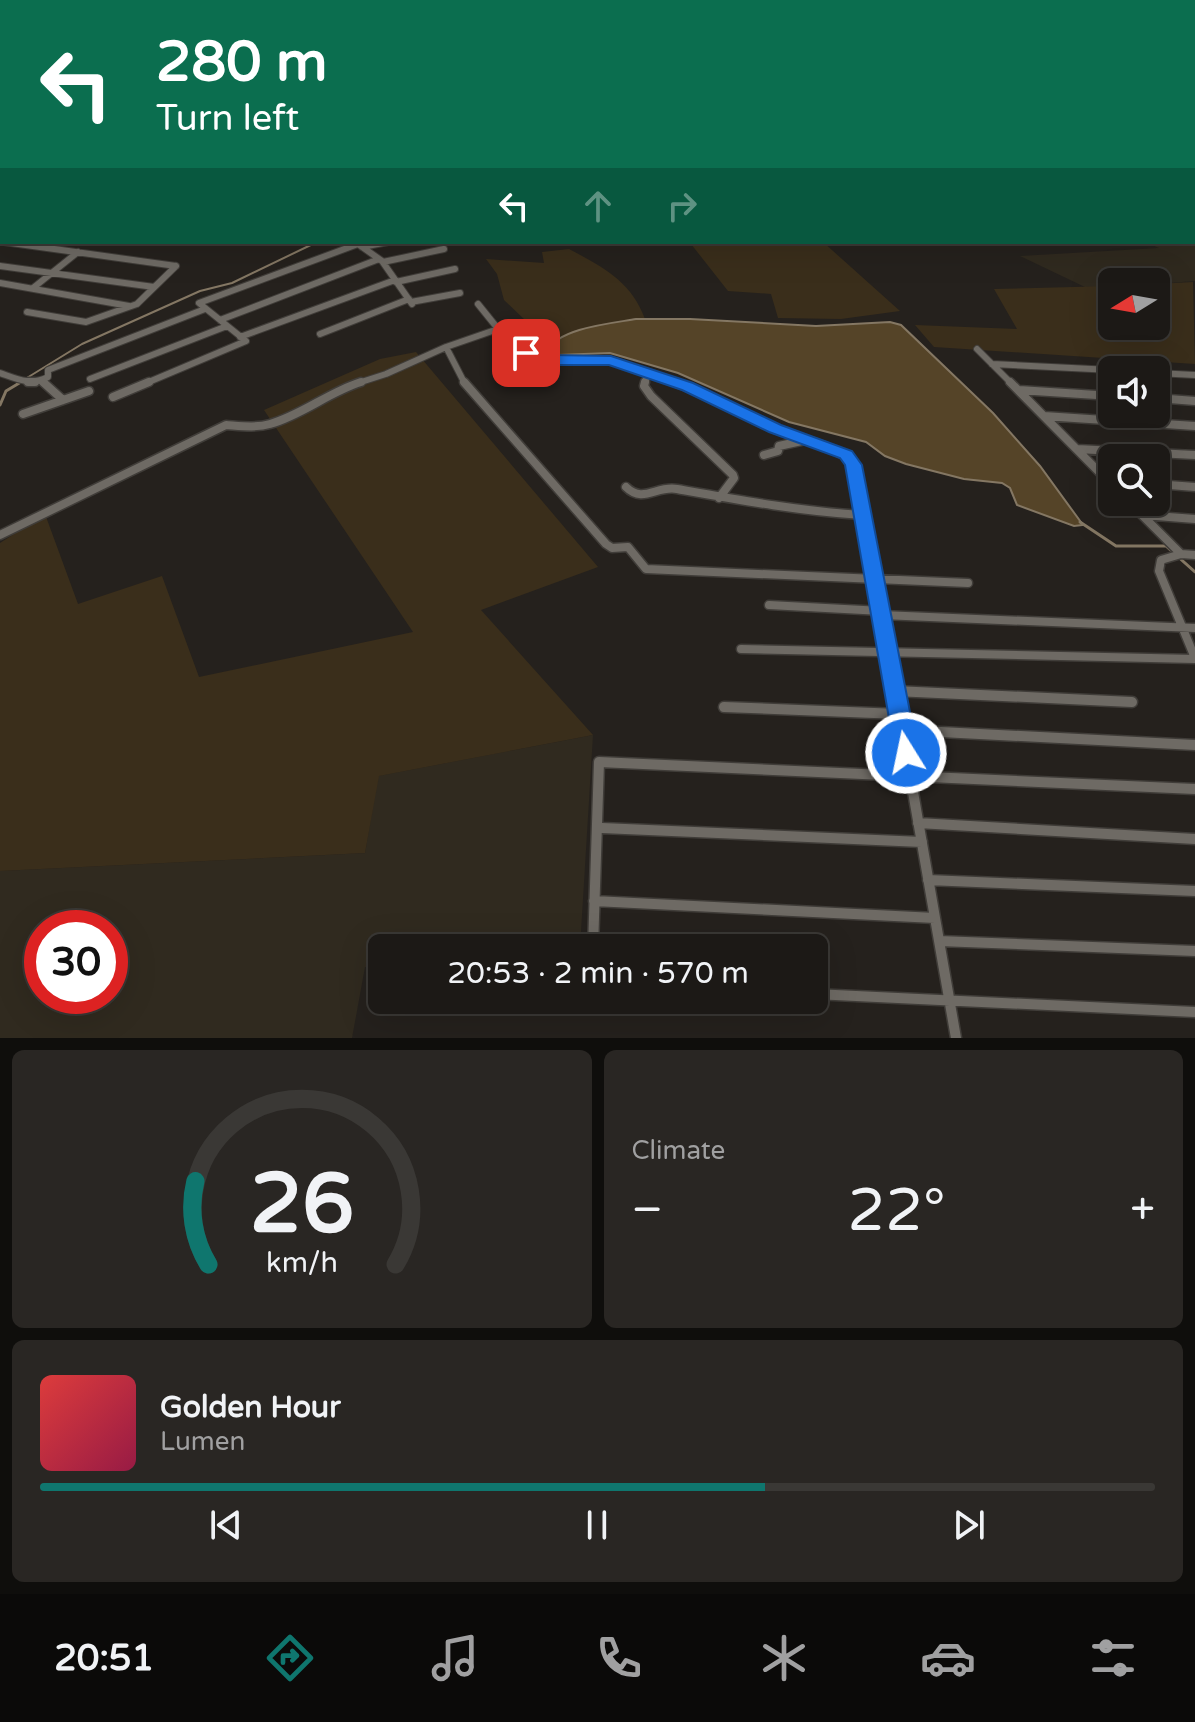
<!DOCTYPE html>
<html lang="en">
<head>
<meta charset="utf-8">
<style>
  body { margin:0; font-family:"Varela Round",sans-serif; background:#292623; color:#f1f3f6; height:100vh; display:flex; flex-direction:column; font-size:30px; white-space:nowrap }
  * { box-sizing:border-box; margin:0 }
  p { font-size:26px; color:#a0a0a1 }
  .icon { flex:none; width:44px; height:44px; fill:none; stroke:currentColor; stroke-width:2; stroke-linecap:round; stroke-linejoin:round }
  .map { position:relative; height:1038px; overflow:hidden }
  .panel { display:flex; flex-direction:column; gap:12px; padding:12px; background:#0f0e0c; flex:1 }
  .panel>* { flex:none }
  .banner { position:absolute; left:0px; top:0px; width:1196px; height:244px; box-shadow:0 8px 32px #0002,0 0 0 2px #3a3835; background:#0b6e4f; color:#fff; overflow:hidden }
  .needle { width:52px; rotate:259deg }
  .controls { position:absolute; left:1098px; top:268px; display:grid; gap:16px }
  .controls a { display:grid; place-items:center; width:72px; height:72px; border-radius:12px; background:#1c1916; box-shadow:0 8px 32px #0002,0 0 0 2px #3a3835; font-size:40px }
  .speed { position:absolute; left:24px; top:910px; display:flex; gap:16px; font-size:40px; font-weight:700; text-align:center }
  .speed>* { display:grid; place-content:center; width:104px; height:104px; border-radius:50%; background:#1c1916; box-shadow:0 8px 32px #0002,0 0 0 2px #3a3835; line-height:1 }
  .speed .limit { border:12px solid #d22; background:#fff; color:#111 }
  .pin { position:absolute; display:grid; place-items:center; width:68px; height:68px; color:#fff; margin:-34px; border-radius:16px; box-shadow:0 4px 12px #0006 }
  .me { position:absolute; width:88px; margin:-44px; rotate:350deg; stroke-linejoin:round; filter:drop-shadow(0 0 6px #0008) }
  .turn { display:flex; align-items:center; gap:28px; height:168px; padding:0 24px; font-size:36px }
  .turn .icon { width:104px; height:104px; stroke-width:2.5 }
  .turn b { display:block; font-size:56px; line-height:68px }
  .lanes { display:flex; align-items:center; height:76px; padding:0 24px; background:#0003; justify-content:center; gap:40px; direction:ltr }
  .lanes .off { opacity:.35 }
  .big { font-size:60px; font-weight:600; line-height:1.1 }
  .panel .card { flex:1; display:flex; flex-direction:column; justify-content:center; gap:12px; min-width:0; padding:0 28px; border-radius:12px; background:#292623 }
  .panel .dial { align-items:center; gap:0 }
  .dial svg { height:208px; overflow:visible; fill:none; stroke:#3a3835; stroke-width:7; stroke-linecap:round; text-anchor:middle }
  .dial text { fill:#f1f3f6; stroke:none }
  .song { display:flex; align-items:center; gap:24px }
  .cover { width:96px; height:96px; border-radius:12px; background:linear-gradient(135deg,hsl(0 70% 55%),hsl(340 70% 35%)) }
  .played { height:8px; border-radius:4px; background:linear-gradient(90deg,#0f766e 65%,#3a3835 65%) }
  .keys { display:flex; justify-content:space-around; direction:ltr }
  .heat { display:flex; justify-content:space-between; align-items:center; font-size:44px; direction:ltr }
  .panel .tiles { flex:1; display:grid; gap:12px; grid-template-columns:1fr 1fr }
  .card:last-child { grid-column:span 2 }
  .trip { position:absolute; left:368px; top:934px; width:460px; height:80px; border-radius:12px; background:#1c1916; box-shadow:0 8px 32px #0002,0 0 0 2px #3a3835; font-weight:600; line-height:80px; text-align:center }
  .dock { display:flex; height:128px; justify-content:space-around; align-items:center; background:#0b0a09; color:#a0a0a1 }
  .dock .icon { width:56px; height:56px }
  .dock .selected { color:#0f766e }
  .dock b { font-size:36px; color:#f1f3f6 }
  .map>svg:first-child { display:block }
</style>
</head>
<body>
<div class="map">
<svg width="1195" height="1038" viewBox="0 0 1195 1038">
  <rect width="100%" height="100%" fill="#25211d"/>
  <!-- built -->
  <path fill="#302a1f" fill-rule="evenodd" d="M1195 215V281L1156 284 1112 282V286L1087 288 1020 256 1159 248 1145 242H1194Z
    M593 735 580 948H382V967H365L352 1038H0V871L365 853 378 776ZM42 928H110V996H42Z"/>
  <!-- green -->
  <path fill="#3a2e1b" d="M701 242H823L900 311 841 319 778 318 771 294 728 291 691 244Z
    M569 249C603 267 631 281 645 319 614 320 577 328 551 345L504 300 497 274 486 259 544 263 542 252Z
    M1193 282 1195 364 934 347 915 325 1017 329 994 289 1112 286V326H1156V284Z
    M416 352 598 567 481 610 593 735 379 776 365 853 0 871V543L45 514 78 604 162 576 199 677 413 632 264 410 380 359Z"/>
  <!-- water -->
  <path fill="#554428" stroke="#847763" stroke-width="2" d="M636 319H690L816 326 890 322 901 325 993 413 1040 466 1083 525 1074 526 1017 505 1010 488 1002 483 964 479 906 464 885 456 866 442 789 422 678 373 610 353 557 355 548 351C557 328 614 323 636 319Z"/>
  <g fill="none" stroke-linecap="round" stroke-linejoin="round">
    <!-- stream-far1 -->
    <path stroke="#847763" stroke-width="2" d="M17 384 82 344 200 291 232 283 317 242"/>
    <!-- stream -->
    <path stroke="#847763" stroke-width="3" d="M0 405 6 391 21 382
      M1080 522 1116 546H1166L1195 572"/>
    <defs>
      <path id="street-far3" d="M62 2 65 0
        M804 2 809 0"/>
      <path id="street-far2" d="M4 242 176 266
        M362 247 388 242
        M383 262 444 249
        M0 266 154 287
        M396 282 455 269
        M0 283 129 306
        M33 288 78 252
        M411 302 460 293
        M478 304 503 335 533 357 616 362 679 384
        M27 312 86 322 137 304 176 266
        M220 320 379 259
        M320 334 409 299
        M240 337 395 280
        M446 347 498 329
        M977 349 1012 384
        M992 364 1112 370
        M0 373C17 379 31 386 48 377V370L205 309
        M1156 373 1195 375
        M90 379 227 326
        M42 381 45 384
        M144 384 246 341 199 303 358 244 382 261 412 304
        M355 384 386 374 446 347 465 384
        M645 384 647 374"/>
      <path id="street-far1" d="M28 382H35
        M43 382 63 400
        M464 382 606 544 612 548 628 547 646 569 968 583
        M645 382 644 386 651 396 733 475 734 478 719 498
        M674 382C709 394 741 414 775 429 800 439 828 444 850 459L891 668
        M1010 382 1112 485
        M1019 390 1112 396
        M113 397 149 382
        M1156 398 1195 401
        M23 414 89 391
        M1044 416 1195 426
        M1077 449 1195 455
        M764 455 778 451 779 446 806 440
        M1156 484 1195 487
        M626 487C643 504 657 485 677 489 739 500 799 511 862 515
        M1129 502 1181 554 1161 560 1159 571 1195 658
        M1143 515 1195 519
        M0 535 226 425C241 426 256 428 270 424 302 415 329 392 361 382
        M1181 554 1195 555
        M769 605 882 611
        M882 615 1195 628
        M741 649 1195 659"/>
      <path id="street" d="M891 666 956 1038
        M895 691 1132 702
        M724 707 899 714
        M902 730 1195 745
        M918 823 1195 839
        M602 828 922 842
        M928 880 1195 891
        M594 901 935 918
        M939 941 1195 951
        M593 948 599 762 1195 789
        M814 994 1195 1012"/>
      <path id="secondary" d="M107 0H113L112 2H106Z
        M551 0H557L558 2H552Z
        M1194 163H1195V167H1194Z
        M2 213V220L0 221V214Z"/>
    </defs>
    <!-- street-far3 casing -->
    <use href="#street-far3" stroke="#403d39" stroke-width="7"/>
    <!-- street-far2 casing -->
    <use href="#street-far2" stroke="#403d39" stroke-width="8"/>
    <!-- street-far1 casing -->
    <use href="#street-far1" stroke="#403d39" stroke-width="11"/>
    <!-- street casing -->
    <use href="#street" stroke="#403d39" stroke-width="13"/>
    <!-- secondary casing -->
    <use href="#secondary" stroke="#403d39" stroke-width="3"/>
    <!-- street-far3 -->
    <use href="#street-far3" stroke="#6e6a64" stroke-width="5"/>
    <!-- street-far2 -->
    <use href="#street-far2" stroke="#6e6a64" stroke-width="6"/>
    <!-- street-far1 -->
    <use href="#street-far1" stroke="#6e6a64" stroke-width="8"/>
    <!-- street -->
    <use href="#street" stroke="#6e6a64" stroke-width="10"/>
    <!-- secondary -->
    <use href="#secondary" fill="#6e6a64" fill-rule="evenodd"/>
  </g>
  <!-- route -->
  <path fill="#1a73e8" stroke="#114b97" stroke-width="2" d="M526 348 551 355 611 356 693 383 781 425 852 451 862 465 918 753 914 759 906 762 899 759 895 753 845 465 840 458 769 432 682 390 609 365H551L520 356V350Z"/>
</svg>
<div class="controls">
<a><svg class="needle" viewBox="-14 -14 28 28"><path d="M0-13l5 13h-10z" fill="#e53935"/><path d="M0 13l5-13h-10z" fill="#a0a0a1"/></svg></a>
<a><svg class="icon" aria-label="sound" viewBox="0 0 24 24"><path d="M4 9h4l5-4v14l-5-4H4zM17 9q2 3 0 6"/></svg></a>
<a><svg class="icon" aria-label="search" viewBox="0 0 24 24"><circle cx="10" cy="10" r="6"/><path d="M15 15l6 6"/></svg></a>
</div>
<div class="speed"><div class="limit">30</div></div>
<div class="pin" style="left:526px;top:353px;background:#d93025"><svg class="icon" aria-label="arrive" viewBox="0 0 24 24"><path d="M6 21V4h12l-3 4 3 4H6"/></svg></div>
<svg class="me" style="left:906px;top:753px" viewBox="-20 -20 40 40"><circle r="17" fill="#1a73e8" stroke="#fff" stroke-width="3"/><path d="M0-11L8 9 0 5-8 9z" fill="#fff"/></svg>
<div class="trip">20:53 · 2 min · 570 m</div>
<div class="banner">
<div class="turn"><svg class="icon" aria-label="left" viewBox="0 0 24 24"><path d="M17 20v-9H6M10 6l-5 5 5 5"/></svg><div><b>280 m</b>Turn left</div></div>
<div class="lanes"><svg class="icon" aria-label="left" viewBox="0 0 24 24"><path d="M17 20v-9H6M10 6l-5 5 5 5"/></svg><svg class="icon off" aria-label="ahead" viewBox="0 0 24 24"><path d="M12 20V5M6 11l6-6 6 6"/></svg><svg class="icon off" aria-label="right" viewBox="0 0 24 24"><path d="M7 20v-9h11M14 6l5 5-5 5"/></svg></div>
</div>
</div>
<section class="panel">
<div class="tiles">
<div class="card dial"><svg viewBox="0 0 100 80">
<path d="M14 69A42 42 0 1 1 86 69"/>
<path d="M14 69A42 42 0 0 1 9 37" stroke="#0f766e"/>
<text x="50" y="56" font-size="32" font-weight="700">26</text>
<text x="50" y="72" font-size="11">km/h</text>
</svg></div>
<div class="card"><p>Climate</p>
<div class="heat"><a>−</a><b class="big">22°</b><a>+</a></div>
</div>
<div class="card">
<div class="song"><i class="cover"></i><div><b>Golden Hour</b><p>Lumen</p></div></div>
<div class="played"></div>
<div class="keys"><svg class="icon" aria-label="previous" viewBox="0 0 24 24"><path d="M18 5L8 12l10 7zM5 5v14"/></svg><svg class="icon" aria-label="pause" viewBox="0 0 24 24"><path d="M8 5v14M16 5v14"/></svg><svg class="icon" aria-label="next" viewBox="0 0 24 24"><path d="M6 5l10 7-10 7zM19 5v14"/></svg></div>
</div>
</div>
</section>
<nav class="dock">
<b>20:51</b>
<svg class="icon selected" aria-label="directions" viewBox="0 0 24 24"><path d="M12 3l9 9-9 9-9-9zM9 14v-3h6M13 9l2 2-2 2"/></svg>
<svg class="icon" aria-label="music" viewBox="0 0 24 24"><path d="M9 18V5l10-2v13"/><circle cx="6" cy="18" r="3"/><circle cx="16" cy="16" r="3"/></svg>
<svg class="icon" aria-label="phone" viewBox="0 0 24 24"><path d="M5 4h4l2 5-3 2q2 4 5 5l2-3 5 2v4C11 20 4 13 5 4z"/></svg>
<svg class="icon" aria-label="climate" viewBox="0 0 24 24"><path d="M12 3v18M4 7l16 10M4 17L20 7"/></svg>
<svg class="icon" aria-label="car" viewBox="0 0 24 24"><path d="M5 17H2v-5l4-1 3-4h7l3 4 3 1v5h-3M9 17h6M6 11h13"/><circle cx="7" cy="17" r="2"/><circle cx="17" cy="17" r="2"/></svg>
<svg class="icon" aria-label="filters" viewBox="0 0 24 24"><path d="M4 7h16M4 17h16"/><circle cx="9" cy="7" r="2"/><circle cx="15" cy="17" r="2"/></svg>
</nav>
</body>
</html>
